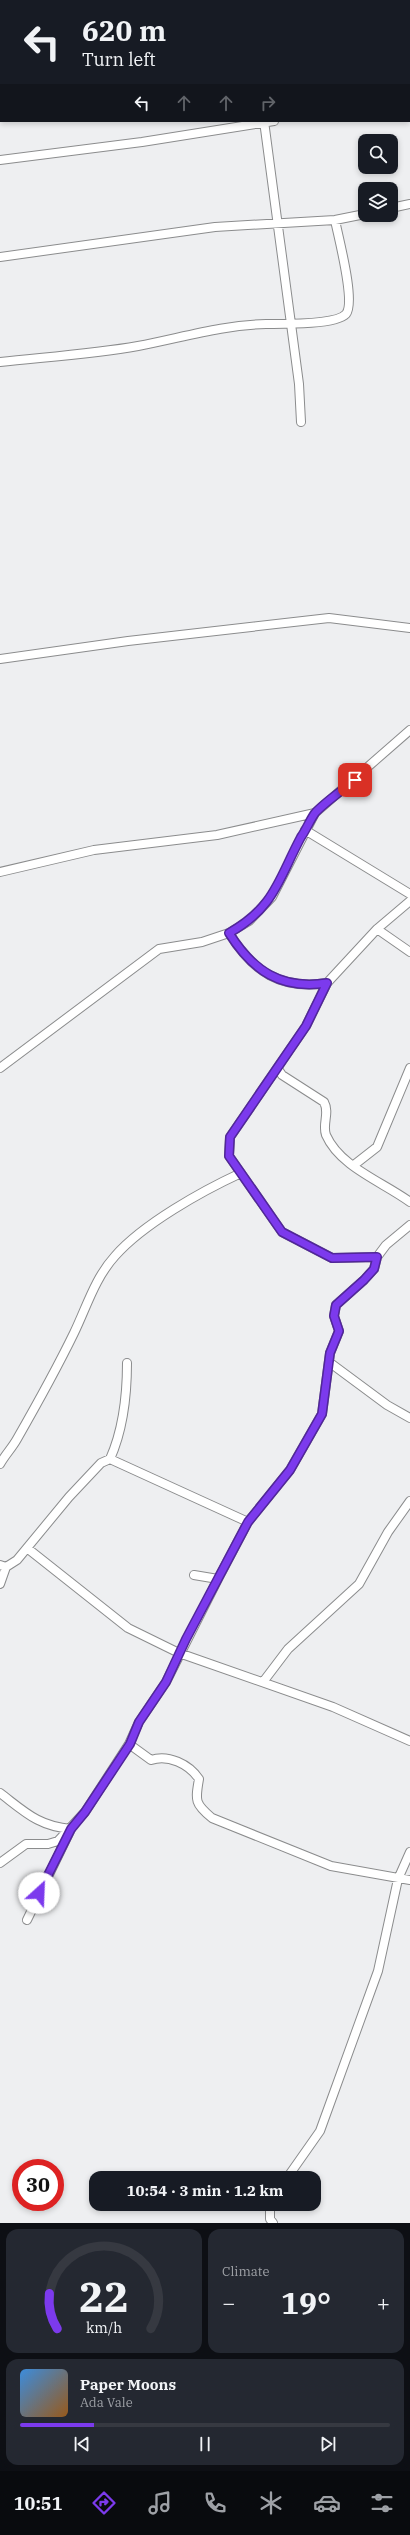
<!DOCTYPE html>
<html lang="en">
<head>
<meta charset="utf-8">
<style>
  body { margin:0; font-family:"IBM Plex Serif",serif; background:#242831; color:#f1f3f6; height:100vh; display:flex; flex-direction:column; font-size:15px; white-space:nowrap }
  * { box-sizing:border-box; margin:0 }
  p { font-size:13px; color:#9ea1a6 }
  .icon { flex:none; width:22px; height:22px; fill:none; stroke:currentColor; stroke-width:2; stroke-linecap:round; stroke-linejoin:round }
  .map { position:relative; height:2223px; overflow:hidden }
  .panel { display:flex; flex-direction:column; gap:6px; padding:6px; background:#0d0f14; flex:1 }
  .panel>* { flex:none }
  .top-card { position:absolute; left:0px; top:0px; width:410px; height:122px; box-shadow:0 2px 6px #0003; background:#171b24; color:#f1f3f6; overflow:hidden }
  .controls { position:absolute; left:358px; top:134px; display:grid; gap:8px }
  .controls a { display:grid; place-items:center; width:40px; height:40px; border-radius:8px; background:#171b24; box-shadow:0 2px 6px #0003; font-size:20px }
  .speed { position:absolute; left:12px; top:2159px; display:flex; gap:8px; font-size:20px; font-weight:700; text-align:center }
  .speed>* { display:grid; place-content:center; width:52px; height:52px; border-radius:50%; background:#171b24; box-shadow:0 2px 6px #0003; line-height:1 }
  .speed .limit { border:6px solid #d22; background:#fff; color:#111 }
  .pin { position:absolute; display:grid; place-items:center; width:34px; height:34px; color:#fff; margin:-17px; border-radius:8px; box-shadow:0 2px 6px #0006 }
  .me { position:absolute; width:44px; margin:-22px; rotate:25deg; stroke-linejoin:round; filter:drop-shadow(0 0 3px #0008) }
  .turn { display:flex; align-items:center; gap:14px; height:84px; padding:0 16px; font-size:18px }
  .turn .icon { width:52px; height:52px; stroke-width:2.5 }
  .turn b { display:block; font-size:28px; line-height:34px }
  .lanes { display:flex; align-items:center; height:38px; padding:0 16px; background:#0003; justify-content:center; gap:20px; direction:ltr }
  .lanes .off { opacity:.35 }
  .big { font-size:30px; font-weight:700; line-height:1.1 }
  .panel .card { flex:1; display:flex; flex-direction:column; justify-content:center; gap:6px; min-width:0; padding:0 14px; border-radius:12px; background:#242831 }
  .panel .dial { align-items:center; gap:0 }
  .dial svg { height:104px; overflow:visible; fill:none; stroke:#363941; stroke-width:7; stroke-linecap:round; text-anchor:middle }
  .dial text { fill:#f1f3f6; stroke:none }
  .song { display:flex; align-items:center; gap:12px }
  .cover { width:48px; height:48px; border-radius:6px; background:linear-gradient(135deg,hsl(210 70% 55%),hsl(30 70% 35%)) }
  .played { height:4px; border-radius:2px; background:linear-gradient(90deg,#7c3aed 20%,#363941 20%) }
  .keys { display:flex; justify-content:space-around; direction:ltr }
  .heat { display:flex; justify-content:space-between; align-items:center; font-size:22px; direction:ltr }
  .panel .tiles { flex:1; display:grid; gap:6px; grid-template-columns:1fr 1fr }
  .card:last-child { grid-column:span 2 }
  .trip { position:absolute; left:89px; top:2171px; width:232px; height:40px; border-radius:12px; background:#171b24; box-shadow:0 2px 6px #0003; font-weight:700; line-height:40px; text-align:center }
  .tab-bar { display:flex; height:64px; justify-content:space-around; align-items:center; background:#090b0e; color:#9ea1a6 }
  .tab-bar .icon { width:28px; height:28px }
  .tab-bar .on { color:#7c3aed }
  .tab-bar b { font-size:18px; color:#f1f3f6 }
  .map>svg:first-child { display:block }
</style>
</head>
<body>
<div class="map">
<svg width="410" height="2223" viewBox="0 0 410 2223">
  <rect width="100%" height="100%" fill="#eeeff1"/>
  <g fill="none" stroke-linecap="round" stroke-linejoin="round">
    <defs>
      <path id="street" d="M377 0V1
        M404 1 409 0
        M0 57H1
        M409 106 410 105
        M264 121 299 384 301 422
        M0 160 142 142 274 121
        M391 208 410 204
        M0 257 215 227 335 220 365 214
        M0 362C46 357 93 354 138 346 181 338 222 325 266 324 281 324 336 325 346 314 356 302 338 236 335 220
        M0 659 128 641 329 618 410 628
        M305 830 410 894
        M0 872 94 850 217 835 315 813 410 730
        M377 929 410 901
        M229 933C253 972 281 990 327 983L377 929 410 952
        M327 983 306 1026 230 1137 229 1156 282 1232 332 1258 377 1257
        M0 1068 159 949 202 942 229 933 249 921 272 897 315 813
        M278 1069 282 1075 324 1102C330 1113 322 1124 326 1135 340 1167 383 1182 410 1202
        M354 1165 377 1147 410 1068
        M329 1362 387 1405 410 1418
        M110 1459C123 1430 127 1394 127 1363
        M0 1464C5 1455 12 1448 17 1439 37 1404 57 1368 74 1333 87 1306 95 1278 115 1256 143 1224 202 1191 241 1173
        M27 1548 128 1628 179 1653 333 1707 410 1741
        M0 1565 6 1567 17 1560 69 1497 101 1463 110 1459 248 1522
        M218 1579 248 1522 290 1470 322 1414 330 1353 339 1331 334 1316 336 1305 364 1280 374 1269 377 1257 386 1245 410 1225
        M0 1584 6 1567
        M263 1682 288 1649 359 1584 388 1532 410 1501
        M129 1744 139 1722 166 1682 218 1579 194 1575
        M0 1793C25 1812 38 1826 71 1829L27 1920
        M0 1863 26 1844H48L58 1841 85 1812 129 1744 151 1760C168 1754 189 1764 199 1779 195 1801 195 1804 212 1818L331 1866 410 1880
        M287 2178 320 2131 378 1971 398 1879 410 1852
        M270 2204V2219L273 2223"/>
    </defs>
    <!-- street casing -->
    <use href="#street" stroke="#8b8c8d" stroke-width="10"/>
    <!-- street -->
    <use href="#street" stroke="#fff" stroke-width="8"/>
  </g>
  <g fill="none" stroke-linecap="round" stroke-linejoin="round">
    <defs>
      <path id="route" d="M39 1893 71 1829 85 1812 130 1744 139 1722 166 1682 186 1639 248 1522 290 1470 322 1414 330 1353 339 1331 334 1316 336 1305 364 1280 374 1269 377 1257 332 1258 282 1232 229 1156 230 1137 306 1026 327 983C281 990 253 971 229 933 275 907 278 880 301 837 306 830 310 820 315 813 325 802 343 790 355 780"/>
    </defs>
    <!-- route casing -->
    <use href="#route" stroke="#51269a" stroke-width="10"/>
    <!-- route -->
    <use href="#route" stroke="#7c3aed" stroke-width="7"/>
  </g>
</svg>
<div class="controls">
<a><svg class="icon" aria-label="search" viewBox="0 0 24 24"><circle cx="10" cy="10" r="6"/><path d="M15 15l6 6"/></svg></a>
<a><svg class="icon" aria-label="layers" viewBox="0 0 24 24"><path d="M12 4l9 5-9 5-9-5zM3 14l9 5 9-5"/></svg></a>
</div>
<div class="speed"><div class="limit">30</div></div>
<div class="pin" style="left:355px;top:780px;background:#d93025"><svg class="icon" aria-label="arrive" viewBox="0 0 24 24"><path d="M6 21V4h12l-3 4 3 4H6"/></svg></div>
<svg class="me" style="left:39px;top:1893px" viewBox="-20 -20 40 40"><circle r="19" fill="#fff"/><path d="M0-13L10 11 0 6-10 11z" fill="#7c3aed"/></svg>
<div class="trip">10:54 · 3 min · 1.2 km</div>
<div class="top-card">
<div class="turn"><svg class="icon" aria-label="left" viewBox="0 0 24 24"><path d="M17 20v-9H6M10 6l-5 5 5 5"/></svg><div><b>620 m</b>Turn left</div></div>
<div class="lanes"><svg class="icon" aria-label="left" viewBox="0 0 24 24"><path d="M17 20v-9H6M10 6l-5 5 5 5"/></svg><svg class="icon off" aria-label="ahead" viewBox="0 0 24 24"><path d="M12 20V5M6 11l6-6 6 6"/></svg><svg class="icon off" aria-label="ahead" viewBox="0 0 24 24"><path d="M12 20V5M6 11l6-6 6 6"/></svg><svg class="icon off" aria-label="right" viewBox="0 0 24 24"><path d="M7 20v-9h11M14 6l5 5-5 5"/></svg></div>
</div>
</div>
<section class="panel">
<div class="tiles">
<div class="card dial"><svg viewBox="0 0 100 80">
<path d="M14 69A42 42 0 1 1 86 69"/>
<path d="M14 69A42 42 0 0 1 8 42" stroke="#7c3aed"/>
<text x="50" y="56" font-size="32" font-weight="700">22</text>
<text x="50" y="72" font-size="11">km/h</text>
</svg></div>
<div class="card"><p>Climate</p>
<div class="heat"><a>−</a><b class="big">19°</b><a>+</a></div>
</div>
<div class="card">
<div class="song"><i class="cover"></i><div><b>Paper Moons</b><p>Ada Vale</p></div></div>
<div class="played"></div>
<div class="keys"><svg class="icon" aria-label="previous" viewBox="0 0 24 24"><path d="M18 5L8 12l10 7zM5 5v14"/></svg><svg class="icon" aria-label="pause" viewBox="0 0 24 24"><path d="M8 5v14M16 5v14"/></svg><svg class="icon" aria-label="next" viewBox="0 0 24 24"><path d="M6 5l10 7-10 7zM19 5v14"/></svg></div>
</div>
</div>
</section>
<nav class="tab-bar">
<b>10:51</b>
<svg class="icon on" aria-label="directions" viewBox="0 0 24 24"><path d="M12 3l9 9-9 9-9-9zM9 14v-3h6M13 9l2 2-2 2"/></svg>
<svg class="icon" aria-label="music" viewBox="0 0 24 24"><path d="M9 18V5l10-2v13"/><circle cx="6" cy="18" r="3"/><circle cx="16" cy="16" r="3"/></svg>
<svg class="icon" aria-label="phone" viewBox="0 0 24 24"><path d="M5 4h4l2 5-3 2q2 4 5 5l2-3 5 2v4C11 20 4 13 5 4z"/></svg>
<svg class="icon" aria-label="climate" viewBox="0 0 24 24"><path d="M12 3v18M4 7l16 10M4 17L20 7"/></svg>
<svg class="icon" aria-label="car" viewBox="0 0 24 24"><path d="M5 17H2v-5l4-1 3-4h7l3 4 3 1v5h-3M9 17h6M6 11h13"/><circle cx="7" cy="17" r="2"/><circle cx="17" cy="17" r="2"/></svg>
<svg class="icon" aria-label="filters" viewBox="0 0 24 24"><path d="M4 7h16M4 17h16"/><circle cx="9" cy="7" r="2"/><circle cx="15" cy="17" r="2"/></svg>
</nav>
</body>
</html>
